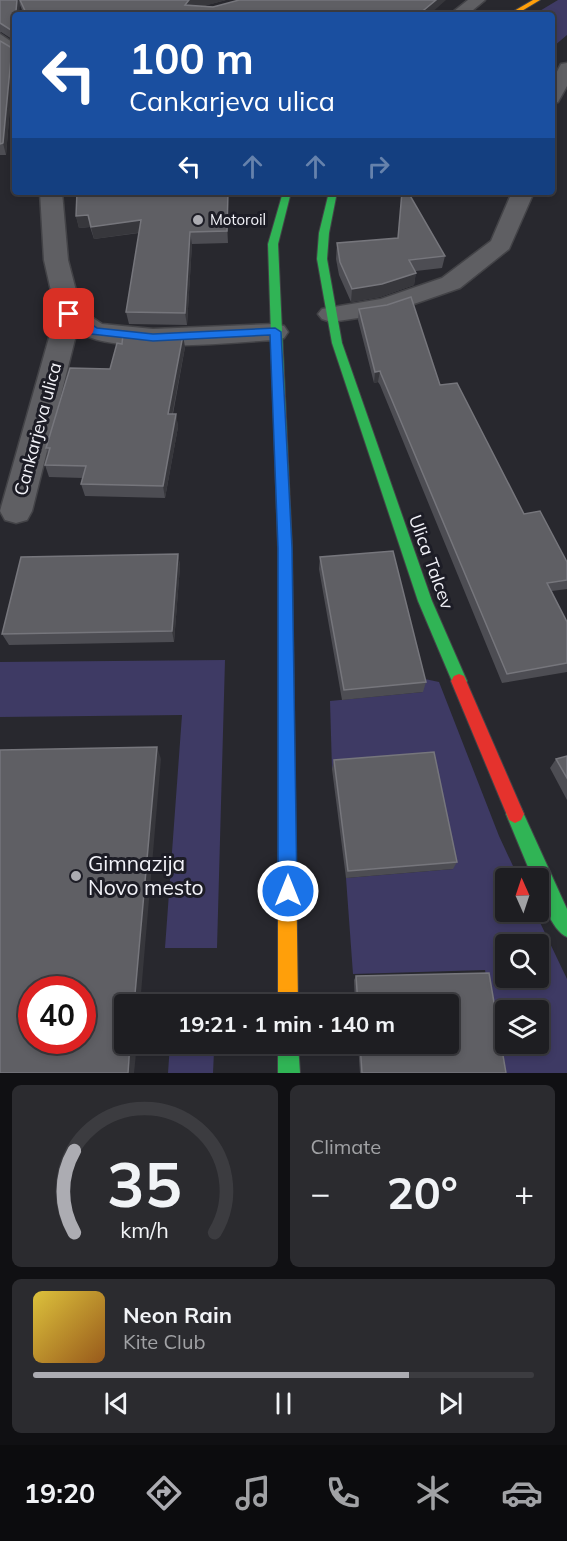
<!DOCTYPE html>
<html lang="en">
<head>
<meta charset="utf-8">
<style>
  body { margin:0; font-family:Mulish,sans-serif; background:#2b2b2f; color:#f1f3f6; height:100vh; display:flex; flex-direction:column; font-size:22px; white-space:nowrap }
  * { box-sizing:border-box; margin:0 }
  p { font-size:20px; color:#a1a2a5 }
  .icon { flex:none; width:33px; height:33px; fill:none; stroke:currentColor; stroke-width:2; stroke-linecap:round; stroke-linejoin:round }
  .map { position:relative; height:1073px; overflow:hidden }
  .panel { display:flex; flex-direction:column; gap:12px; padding:12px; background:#101013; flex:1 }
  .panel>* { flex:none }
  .guide { position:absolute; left:12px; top:12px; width:543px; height:183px; border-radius:6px; box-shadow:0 3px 9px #0003,0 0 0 2px #3c3c40; background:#1a4fa0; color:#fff; overflow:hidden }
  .needle { width:39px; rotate:357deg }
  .fabs { position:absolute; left:495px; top:868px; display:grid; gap:12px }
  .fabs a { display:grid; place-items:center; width:54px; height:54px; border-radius:6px; background:#1e1e22; box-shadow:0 3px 9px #0003,0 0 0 2px #3c3c40; font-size:30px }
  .speed { position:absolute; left:18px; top:976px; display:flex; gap:12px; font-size:30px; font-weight:700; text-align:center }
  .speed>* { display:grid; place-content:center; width:78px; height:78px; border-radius:50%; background:#1e1e22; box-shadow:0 3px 9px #0003,0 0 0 2px #3c3c40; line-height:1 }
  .speed .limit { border:9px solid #d22; background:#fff; color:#111 }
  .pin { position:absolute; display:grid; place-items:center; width:51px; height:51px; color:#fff; margin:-26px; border-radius:12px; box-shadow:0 3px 9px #0006 }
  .me { position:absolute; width:66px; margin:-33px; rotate:0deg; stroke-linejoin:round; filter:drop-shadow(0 0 4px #0008) }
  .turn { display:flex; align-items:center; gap:21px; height:126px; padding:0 18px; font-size:27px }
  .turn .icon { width:78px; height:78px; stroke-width:2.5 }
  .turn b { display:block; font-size:42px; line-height:51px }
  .lanes { display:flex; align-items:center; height:57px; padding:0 18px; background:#0003; justify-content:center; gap:30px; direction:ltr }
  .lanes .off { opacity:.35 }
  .big { font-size:45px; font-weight:700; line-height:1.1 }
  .panel .tile { flex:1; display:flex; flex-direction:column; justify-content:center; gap:9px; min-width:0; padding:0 21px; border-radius:9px; background:#2b2b2f }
  .panel .dial { align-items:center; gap:0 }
  .dial svg { height:156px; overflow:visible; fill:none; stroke:#3c3c40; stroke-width:7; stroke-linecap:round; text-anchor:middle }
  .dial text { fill:#f1f3f6; stroke:none }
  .song { display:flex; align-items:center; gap:18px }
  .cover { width:72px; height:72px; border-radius:9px; background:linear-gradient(135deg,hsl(50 70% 55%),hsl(30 70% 35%)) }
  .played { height:6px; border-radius:3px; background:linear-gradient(90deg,#acacb2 75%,#3c3c40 75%) }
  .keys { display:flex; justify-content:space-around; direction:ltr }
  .heat { display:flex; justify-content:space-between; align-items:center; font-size:33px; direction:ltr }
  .panel .tiles { flex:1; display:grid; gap:12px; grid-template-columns:1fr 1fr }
  .tile:last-child { grid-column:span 2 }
  .trip { position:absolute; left:114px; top:994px; width:345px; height:60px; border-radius:6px; background:#1e1e22; box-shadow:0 3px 9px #0003,0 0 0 2px #3c3c40; font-weight:700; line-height:60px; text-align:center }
  .dock { display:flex; height:96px; justify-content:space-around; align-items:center; background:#0c0c0e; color:#a1a2a5 }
  .dock .icon { width:42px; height:42px }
  .dock .current { color:#acacb2 }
  .dock b { font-size:27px; color:#f1f3f6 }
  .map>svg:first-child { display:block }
</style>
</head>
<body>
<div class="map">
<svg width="567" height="1073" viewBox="0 0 567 1073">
  <rect width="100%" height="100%" fill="#28282e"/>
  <!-- green -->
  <path fill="#3e3a64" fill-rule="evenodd" d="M558 0H567V35L554 46 552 45V15H533Z
    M225 660 217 948H165L182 715 0 717V662Z
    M420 678 439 682 499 836 519 879H506V912H535L567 979V1073H502L485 970 353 974 346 878 453 869 332 769 330 701 423 692ZM506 945H538V978H506ZM506 1011H538V1044H506Z
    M170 1044H209L214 1051 213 1073H168Z"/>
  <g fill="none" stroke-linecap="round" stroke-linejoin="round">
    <defs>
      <path id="street" d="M468 0H485L467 15H449Z
        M0 34 15 44V57L0 47Z
        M567 63V86L558 102 552 103V81L561 64Z
        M40 192H62L68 260 81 310 102 324 153 329 275 324 284 326 288 332 284 338 275 340C231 342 110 356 77 331L32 511 27 520 16 523 5 520 0 511 56 313 44 260Z
        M512 192H534L509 249 460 288 385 314 331 322 322 319 318 314 322 309 381 299 442 278 491 241Z"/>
      <path id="fast" d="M283 192H291L278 244 292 548 296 863 293 869 287 872 281 869 278 863V548L268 244Z
        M329 192H337L329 233 327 259 342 343 432 601 467 681 464 686 459 688 454 686 418 601 332 343 317 259 319 233Z
        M515 805 521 808 567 909V937C552 931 538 895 538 879H533L506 814 509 808Z
        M278 1044H298L300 1073H278Z"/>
      <path id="slow" d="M533 0H540L515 15H507Z
        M287 854 293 857 296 863 298 1005H278V863L281 857Z"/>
      <path id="jam" d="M459 674 464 676 524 814 521 820 515 823 509 820 451 681 454 676Z"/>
    </defs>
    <!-- street casing -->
    <use href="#street" stroke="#434347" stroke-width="3"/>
    <!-- fast casing -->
    <use href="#fast" stroke="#434347" stroke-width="2"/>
    <!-- slow casing -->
    <use href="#slow" stroke="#434347" stroke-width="2"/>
    <!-- jam casing -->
    <use href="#jam" stroke="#434347" stroke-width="2"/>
    <!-- street -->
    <use href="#street" fill="#5f5f63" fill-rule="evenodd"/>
    <!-- fast -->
    <use href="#fast" fill="#30b455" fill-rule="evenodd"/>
    <!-- slow -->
    <use href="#slow" fill="#ff9f0a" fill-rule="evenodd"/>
    <!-- jam -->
    <use href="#jam" fill="#e5322d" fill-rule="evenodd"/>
  </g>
  <!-- wall -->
  <path fill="#4d4d53" d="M0 0H226L203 6 429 15H24L20 5 15 15V41L1 32 0 33Z
    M0 41 14 59 6 155H0Z
    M77 192H228V243L192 244 187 325 129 324 126 312 139 233 94 239 90 227 79 228 76 216Z
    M337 243 445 256 442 268 416 271 414 285 380 297 351 302 339 275 336 259Z
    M359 309 440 385 524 514 567 562V589L552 591 567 622V672L502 683 380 385 378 382 374 383 358 320Z
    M185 347 173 414H176L178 427 165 498 85 496 81 484 83 478 49 477 45 465 48 454 46 448 110 369Z
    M178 554 180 566 174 642 9 645 2 634Z
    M320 557 426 682 423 692 342 700 319 569Z
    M567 756V800L550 768 556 759Z
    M334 760 457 862 453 869 346 878 332 769Z
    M489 973 506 1073H360L358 1044H448V1005H355L354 980 356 976Z"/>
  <!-- shaded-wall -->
  <path fill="#37373c" d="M17 0H19L20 5 19 15H15Z
    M189 0H226L190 10 185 5Z
    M436 0H446L429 15H416Z
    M12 48 14 59 6 155 3 143Z
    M228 192V243L227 231Z
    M88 215 90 227 79 228 76 216Z
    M141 220 143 232 94 239 91 227Z
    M190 232 192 244 187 325 185 313Z
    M416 273 414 285 380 297 351 302 352 289Z
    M183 335 185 347 170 426 168 414Z
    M380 371 378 382 374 383 375 372Z
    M176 414 178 427 165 498 163 486Z
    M178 554 180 566 174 642 172 631Z
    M157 747 161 759 140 1005H134Z
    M130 1044H137L134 1073H128Z"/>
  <!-- building -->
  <path fill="#5f5f64" stroke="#76767c" stroke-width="1.5" fill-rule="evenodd" d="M0 0H17L14 32 0 23Z
    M20 0H189L185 5 213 7 239 0H436L424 10 416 15H27Z
    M0 41 12 48 3 143 0 144Z
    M77 192H228L227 231 190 232 185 313 126 312 141 220 91 227 88 215 76 216Z
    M402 192H408L445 256 409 260 416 273 382 284 352 289 340 262 337 243 398 238Z
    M411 297 440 385 457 383 524 514 540 511 567 562V580L547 583 567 622V663L507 674 381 374 380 371 375 372 359 309 387 305Z
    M123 334 183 335 168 414H176L163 486 81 484 86 466 45 465 50 448H46L70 368 110 369 117 343 122 344Z
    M393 551 426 682 344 690 320 557Z
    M178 554 172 631 2 634 21 557Z
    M157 747 134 1005H124V1044H130L128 1073H0V750ZM32 990H82V1041H32Z
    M434 752 457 862 348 871 334 760Z
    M567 756V778L556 759Z
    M489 973 506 1073H362L360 1044H448V1005H358L356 976Z"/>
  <!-- route -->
  <path fill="#1a73e8" stroke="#114b97" stroke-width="1.5" d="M69 310 97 328 153 334 275 328 281 332 292 548 297 891 294 897 288 900 281 897 278 891V548L270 335 153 341 91 334 65 316 64 314Z"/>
  <!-- markers -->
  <g fill="#acacb2" stroke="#1d1d26" stroke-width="2">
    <circle cx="198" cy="220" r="6"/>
    <circle cx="76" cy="876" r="6"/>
  </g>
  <g text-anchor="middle" stroke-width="6" stroke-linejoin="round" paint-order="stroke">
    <!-- far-poi labels -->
    <g font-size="15" fill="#f3f3f9" stroke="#1d1d26" text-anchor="start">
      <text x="210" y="225">Motoroil</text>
    </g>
    <!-- street labels -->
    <g font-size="18" fill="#f3f3f9" stroke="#1d1d26">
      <text transform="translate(38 429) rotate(-75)" y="6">Cankarjeva ulica</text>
      <text transform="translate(431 562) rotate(70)" y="6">Ulica Talcev</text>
    </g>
    <!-- near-poi labels -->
    <g font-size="21" fill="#f3f3f9" stroke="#1d1d26" text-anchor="start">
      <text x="88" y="871">Gimnazija<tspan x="88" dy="24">Novo mesto</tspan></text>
    </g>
  </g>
</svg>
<div class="fabs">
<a><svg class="needle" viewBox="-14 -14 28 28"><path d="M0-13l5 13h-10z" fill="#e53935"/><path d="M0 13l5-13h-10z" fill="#a1a2a5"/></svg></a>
<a><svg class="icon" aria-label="search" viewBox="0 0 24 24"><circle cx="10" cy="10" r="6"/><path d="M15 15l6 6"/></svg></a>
<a><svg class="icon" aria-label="layers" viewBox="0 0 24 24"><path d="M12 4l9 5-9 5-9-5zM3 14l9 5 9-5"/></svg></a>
</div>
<div class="speed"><div class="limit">40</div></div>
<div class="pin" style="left:69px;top:314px;background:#d93025"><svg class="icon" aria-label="arrive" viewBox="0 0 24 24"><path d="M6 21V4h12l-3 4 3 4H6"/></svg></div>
<svg class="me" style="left:288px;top:891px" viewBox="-20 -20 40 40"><circle r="17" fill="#1a73e8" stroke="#fff" stroke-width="3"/><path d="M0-11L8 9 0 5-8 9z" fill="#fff"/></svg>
<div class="trip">19:21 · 1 min · 140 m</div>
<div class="guide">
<div class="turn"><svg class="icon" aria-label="left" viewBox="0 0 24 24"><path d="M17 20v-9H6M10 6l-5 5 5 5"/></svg><div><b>100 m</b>Cankarjeva ulica</div></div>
<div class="lanes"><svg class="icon" aria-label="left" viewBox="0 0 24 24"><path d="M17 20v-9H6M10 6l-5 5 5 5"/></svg><svg class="icon off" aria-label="ahead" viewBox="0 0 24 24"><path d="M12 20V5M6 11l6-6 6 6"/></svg><svg class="icon off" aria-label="ahead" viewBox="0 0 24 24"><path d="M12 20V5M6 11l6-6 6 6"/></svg><svg class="icon off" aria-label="right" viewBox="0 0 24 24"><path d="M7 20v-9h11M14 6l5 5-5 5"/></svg></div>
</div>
</div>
<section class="panel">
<div class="tiles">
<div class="tile dial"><svg viewBox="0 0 100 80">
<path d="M14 69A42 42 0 1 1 86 69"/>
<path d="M14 69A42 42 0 0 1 14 27" stroke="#acacb2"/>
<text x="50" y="56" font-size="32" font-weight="700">35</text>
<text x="50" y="72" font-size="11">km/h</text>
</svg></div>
<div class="tile"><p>Climate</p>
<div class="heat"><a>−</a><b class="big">20°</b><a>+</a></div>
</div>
<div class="tile">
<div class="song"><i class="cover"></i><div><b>Neon Rain</b><p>Kite Club</p></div></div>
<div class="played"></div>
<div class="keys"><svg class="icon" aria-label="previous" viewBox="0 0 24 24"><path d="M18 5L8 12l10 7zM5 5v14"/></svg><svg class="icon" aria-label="pause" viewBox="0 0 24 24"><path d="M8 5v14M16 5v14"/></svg><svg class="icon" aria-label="next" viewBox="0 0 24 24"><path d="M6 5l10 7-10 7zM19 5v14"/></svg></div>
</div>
</div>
</section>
<nav class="dock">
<b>19:20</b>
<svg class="icon current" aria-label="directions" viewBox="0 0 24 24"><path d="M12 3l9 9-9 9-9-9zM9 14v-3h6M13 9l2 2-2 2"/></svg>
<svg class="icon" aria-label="music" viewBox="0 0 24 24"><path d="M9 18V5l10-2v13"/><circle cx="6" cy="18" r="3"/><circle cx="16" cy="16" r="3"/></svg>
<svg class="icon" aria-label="phone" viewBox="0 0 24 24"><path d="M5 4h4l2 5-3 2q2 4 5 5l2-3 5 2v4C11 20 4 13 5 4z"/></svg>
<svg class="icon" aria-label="climate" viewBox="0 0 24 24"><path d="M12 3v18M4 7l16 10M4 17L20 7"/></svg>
<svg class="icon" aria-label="car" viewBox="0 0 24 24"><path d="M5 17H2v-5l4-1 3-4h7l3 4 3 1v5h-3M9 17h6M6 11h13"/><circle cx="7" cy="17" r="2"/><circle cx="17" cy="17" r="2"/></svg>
</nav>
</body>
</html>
